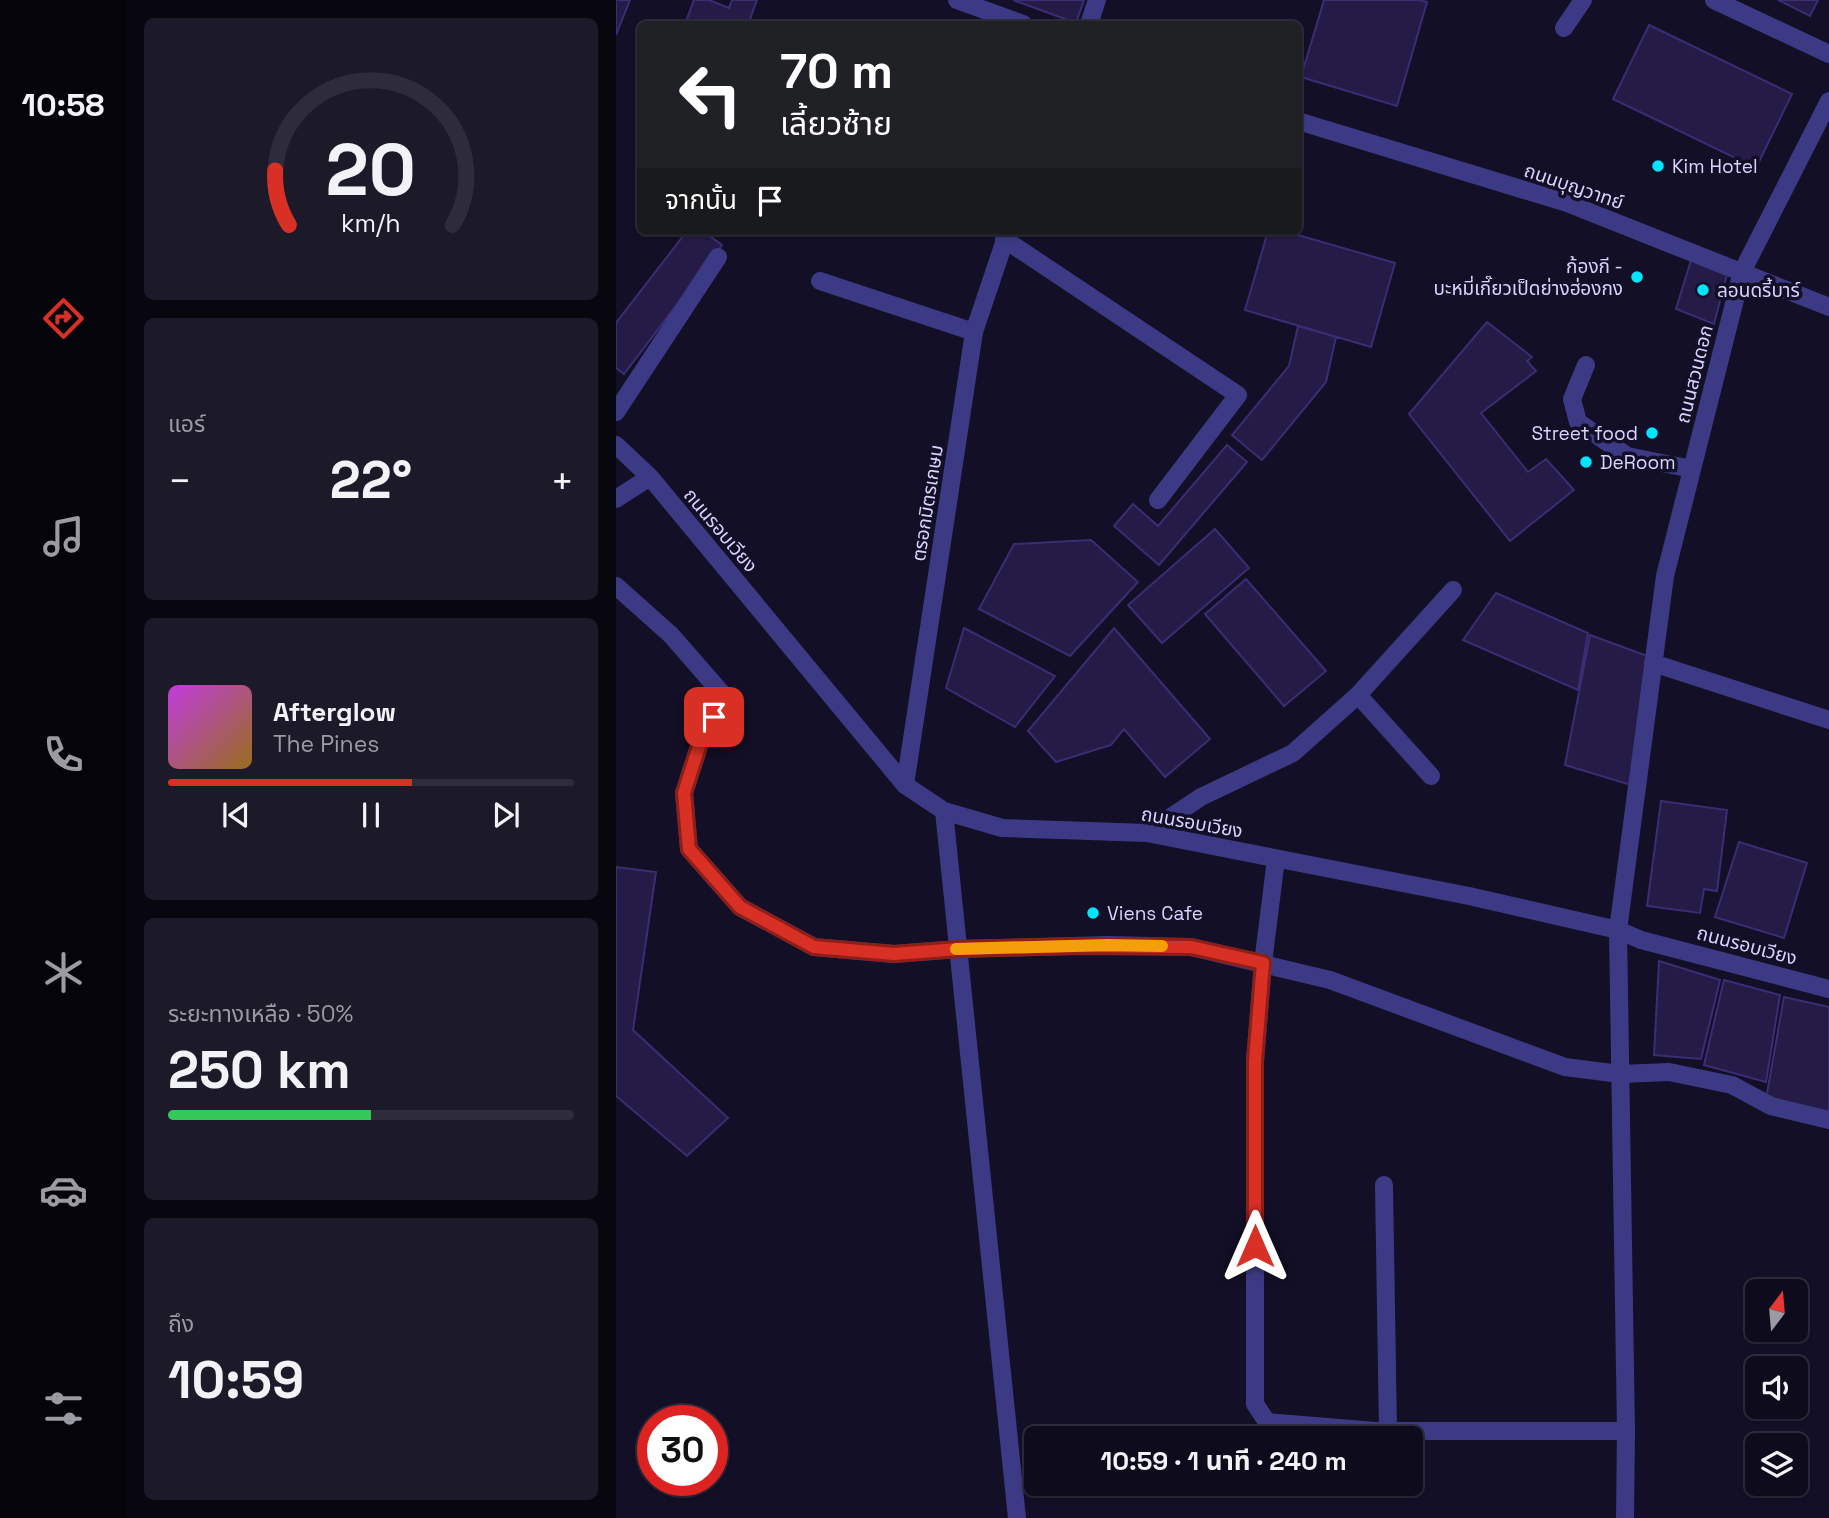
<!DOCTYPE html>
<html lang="th">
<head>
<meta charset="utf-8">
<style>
  body { margin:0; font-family:"Space Grotesk","Noto Sans Thai",sans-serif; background:#1c1929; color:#f1f3f6; height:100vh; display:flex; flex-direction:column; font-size:26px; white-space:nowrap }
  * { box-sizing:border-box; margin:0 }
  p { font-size:23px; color:#9b9ba3 }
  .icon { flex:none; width:38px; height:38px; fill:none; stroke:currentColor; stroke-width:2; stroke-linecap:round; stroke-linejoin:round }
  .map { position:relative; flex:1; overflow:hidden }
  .details { display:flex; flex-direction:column; gap:18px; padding:18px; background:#08060f; width:490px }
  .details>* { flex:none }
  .top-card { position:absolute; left:21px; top:21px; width:665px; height:214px; border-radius:10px; box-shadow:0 2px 5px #0004,0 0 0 2px #2e2b3b; background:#202124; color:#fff; overflow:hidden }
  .needle { width:46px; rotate:16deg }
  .fabs { position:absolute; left:1129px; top:1279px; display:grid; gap:14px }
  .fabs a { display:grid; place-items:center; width:63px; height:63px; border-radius:10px; background:#0e0b1c; box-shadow:0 2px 5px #0004,0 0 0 2px #2e2b3b; font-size:35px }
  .speed { position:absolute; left:21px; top:1405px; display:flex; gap:14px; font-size:35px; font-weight:700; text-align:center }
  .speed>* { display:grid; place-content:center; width:91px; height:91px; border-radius:50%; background:#0e0b1c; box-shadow:0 2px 5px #0004,0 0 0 2px #2e2b3b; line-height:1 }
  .speed .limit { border:10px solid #d22; background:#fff; color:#111 }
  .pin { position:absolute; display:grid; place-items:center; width:60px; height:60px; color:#fff; margin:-30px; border-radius:14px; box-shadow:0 4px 10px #0006 }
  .me { position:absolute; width:77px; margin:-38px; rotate:0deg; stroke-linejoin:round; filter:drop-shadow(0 0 5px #0008) }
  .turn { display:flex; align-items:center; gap:24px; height:147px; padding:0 28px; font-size:32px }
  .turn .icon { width:91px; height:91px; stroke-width:2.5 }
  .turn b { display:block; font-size:49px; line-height:60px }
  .then { display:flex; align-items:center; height:66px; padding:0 28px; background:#0003; gap:14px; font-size:26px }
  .big { font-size:52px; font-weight:700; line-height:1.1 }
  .details .widget { flex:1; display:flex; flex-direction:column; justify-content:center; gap:10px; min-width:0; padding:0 24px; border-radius:10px; background:#1c1929 }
  .details .dial { align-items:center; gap:0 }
  .dial svg { height:182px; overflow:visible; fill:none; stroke:#2e2b3b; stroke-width:7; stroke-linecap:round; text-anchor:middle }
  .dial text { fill:#f1f3f6; stroke:none }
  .song { display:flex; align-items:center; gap:21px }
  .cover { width:84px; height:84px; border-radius:10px; background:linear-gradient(135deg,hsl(290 70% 55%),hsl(40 70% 35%)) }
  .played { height:7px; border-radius:4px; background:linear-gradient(90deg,#d93025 60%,#2e2b3b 60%) }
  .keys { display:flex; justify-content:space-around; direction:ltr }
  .heat { display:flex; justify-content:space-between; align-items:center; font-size:38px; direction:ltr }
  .charge { height:10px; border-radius:5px; background:linear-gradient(90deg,#34c759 50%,#2e2b3b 0) }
  .trip { position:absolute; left:408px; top:1426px; width:399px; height:70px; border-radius:10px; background:#0e0b1c; box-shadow:0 2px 5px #0004,0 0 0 2px #2e2b3b; font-weight:700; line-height:70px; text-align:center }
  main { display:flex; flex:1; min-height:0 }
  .tabs { display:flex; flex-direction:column; width:126px; justify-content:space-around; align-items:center; background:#06040b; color:#9b9ba3 }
  .tabs .icon { width:49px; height:49px }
  .tabs .selected { color:#d93025 }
  .tabs b { font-size:32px; color:#f1f3f6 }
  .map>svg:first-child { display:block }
</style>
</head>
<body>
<main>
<nav class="tabs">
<b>10:58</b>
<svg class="icon selected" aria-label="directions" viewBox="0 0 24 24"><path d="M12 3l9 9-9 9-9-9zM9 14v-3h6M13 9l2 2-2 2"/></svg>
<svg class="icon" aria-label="music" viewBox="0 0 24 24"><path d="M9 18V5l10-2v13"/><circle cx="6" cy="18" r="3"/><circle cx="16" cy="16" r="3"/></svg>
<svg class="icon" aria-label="phone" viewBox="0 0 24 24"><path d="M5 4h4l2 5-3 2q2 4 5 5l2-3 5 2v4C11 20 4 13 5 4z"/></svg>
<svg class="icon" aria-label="climate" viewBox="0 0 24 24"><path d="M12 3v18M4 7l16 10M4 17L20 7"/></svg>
<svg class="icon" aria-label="car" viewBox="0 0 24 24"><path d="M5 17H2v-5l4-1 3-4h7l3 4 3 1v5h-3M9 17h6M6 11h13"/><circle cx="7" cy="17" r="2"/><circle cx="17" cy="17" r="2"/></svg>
<svg class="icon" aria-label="filters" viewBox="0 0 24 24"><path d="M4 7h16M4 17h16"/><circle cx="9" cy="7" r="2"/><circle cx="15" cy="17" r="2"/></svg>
</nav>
<section class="details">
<div class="widget dial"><svg viewBox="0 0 100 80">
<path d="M14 69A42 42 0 1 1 86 69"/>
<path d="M14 69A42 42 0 0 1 8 45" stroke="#d93025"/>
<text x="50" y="56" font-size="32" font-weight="700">20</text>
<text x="50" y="72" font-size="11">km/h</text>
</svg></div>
<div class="widget"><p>แอร์</p>
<div class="heat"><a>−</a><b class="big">22°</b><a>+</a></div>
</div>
<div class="widget">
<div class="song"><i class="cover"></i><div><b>Afterglow</b><p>The Pines</p></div></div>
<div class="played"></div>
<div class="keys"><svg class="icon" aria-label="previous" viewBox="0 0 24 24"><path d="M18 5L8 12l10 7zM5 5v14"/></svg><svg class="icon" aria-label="pause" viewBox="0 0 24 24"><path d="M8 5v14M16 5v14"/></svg><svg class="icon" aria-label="next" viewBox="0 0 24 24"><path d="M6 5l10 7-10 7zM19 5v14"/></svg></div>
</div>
<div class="widget"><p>ระยะทางเหลือ · 50%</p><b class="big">250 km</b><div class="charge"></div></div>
<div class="widget"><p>ถึง</p><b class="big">10:59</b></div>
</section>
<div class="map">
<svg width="1213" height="1518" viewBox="0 0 1213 1518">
  <rect width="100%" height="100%" fill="#130f26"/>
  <!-- building -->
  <path fill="#241b47" stroke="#3b2d73" stroke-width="2" d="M0 0H14L0 35Z
    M78 0H93L113 8 116 0H141L134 19 149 24H69Z
    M397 0H468L460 23Z
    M708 0H803L811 2 781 106 685 77Z
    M1162 0H1202L1194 16Z
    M1033 25 1176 94 1140 168 997 99Z
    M71 231H87L106 245 8 374 0 368V323Z
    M652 231H668L779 263 755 347 629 310Z
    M1076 257 1112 271 1098 324 1060 309Z
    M871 322 916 357 911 361 920 371 865 413 912 472 930 459 958 490 894 541 793 414Z
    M682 326 720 337 710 382 646 460 616 435 673 366Z
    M611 445 631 462 543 565 498 526 517 504 542 526Z
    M599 529 633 568 546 643 512 605Z
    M475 540 522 582 454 656 363 609 398 544Z
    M630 579 710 671 668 706 589 614Z
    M880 593 972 633 962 690 847 640Z
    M348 628 439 676 399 727 330 688Z
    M498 628 594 739 549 777 508 729 495 745 440 762 412 731Z
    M974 635 1034 657 1015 785 949 765Z
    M1045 801 1111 810 1101 891 1088 889 1084 913 1031 906Z
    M1123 842 1191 863 1168 938 1099 917Z
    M0 867 40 872 17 1030 112 1118 71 1156 0 1096Z
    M1043 961 1104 980 1085 1059 1038 1055Z
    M1108 980 1164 995 1150 1082 1088 1065Z
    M1168 997 1213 1007V1112L1150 1099Z"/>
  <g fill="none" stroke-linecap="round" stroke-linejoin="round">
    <!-- minor -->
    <path stroke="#3d3a85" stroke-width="18" d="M341 0 407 24
      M1098 0 1213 54
      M473 24 481 0
      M948 28 967 0
      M682 121 951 203 1213 307
      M388 239 622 395 542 500
      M204 281 358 332
      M970 365 956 399 962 422 1011 456 1076 469
      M0 412 102 257
      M0 445 34 477 289 785 328 811 386 828 531 833 853 896 1002 930 1025 940 1213 989
      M0 499 34 477
      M0 586 55 635 109 697 86 737 68 793 73 849 124 907 198 947 278 954 342 949 492 945 575 947 714 980 949 1067 1004 1074 1053 1072 1116 1085 1155 1106 1213 1120
      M1037 663 1213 720
      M742 695 815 776
      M289 785 358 332 392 231
      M328 811 401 1518
      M531 833 585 797 677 753 742 695 837 590
      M660 859 647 963 639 1061V1404L651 1422 759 1431H1010
      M768 1185 772 1431
      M1009 1518 1010 1431 1002 930 1049 576 1126 272 1213 101"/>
  </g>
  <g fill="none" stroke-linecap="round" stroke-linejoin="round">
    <defs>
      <path id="route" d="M98 717 86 737 68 793 73 849 124 907 198 947 278 954 342 949 467 946 575 947 647 963 639 1061V1246"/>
    </defs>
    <!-- route casing -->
    <use href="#route" stroke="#8d1f18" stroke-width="18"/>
    <!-- route -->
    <use href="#route" stroke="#d93025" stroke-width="12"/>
    <!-- slow -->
    <path stroke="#f59e0b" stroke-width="12" d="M340 949 492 945 546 946"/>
  </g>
  <!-- markers -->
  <g fill="#00e5ff" stroke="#130f26" stroke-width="2.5">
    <circle cx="1042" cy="166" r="7"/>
    <circle cx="1021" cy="277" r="7"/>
    <circle cx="1087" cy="290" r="7"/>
    <circle cx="1036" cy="433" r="7"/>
    <circle cx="970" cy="462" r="7"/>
    <circle cx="477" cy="913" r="7"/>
  </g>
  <g text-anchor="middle" stroke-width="7" stroke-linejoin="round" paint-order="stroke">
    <!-- poi labels -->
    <g font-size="19" fill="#d9d4ff" stroke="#130f26" text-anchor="start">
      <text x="1056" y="173">Kim Hotel</text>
      <text x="1007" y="273" text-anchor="end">ก้องกี -<tspan x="1007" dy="22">บะหมี่เกี๊ยวเป็ดย่างฮ่องกง</tspan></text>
      <text x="1101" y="297">ลอนดรี้บาร์</text>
      <text x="1022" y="440" text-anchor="end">Street food</text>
      <text x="984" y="469">DeRoom</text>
      <text x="491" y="920">Viens Cafe</text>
    </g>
    <!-- street labels -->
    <g font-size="19" fill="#d9d4ff" stroke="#130f26">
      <text transform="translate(958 186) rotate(19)" y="7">ถนนบุญวาทย์</text>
      <text transform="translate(1078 374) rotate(-76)" y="7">ถนนสวนดอก</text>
      <text transform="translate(311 503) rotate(-81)" y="7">ตรอกมิตรเกษม</text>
      <text transform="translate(105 530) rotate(50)" y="7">ถนนรอบเวียง</text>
      <text transform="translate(576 822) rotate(10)" y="7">ถนนรอบเวียง</text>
      <text transform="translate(1131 945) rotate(15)" y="7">ถนนรอบเวียง</text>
    </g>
  </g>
</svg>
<div class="fabs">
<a><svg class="needle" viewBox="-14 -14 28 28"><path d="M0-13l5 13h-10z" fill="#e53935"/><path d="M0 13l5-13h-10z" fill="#9b9ba3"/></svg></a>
<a><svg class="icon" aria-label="sound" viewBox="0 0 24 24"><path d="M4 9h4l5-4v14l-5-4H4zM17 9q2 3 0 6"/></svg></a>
<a><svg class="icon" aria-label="layers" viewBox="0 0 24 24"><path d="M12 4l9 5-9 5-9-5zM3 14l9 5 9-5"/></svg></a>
</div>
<div class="speed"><div class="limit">30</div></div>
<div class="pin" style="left:98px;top:717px;background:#d93025"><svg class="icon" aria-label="arrive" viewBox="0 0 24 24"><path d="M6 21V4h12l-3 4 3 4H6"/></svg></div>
<svg class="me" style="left:639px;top:1246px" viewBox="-20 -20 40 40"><path d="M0-17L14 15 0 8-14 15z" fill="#d93025" stroke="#fff" stroke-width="4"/></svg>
<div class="trip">10:59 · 1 นาที · 240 m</div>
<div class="top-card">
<div class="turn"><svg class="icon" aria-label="left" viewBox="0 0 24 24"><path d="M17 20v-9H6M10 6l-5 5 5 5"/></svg><div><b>70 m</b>เลี้ยวซ้าย</div></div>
<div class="then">จากนั้น<svg class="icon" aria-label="arrive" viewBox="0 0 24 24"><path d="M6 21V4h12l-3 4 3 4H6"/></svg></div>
</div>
</div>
</main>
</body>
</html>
